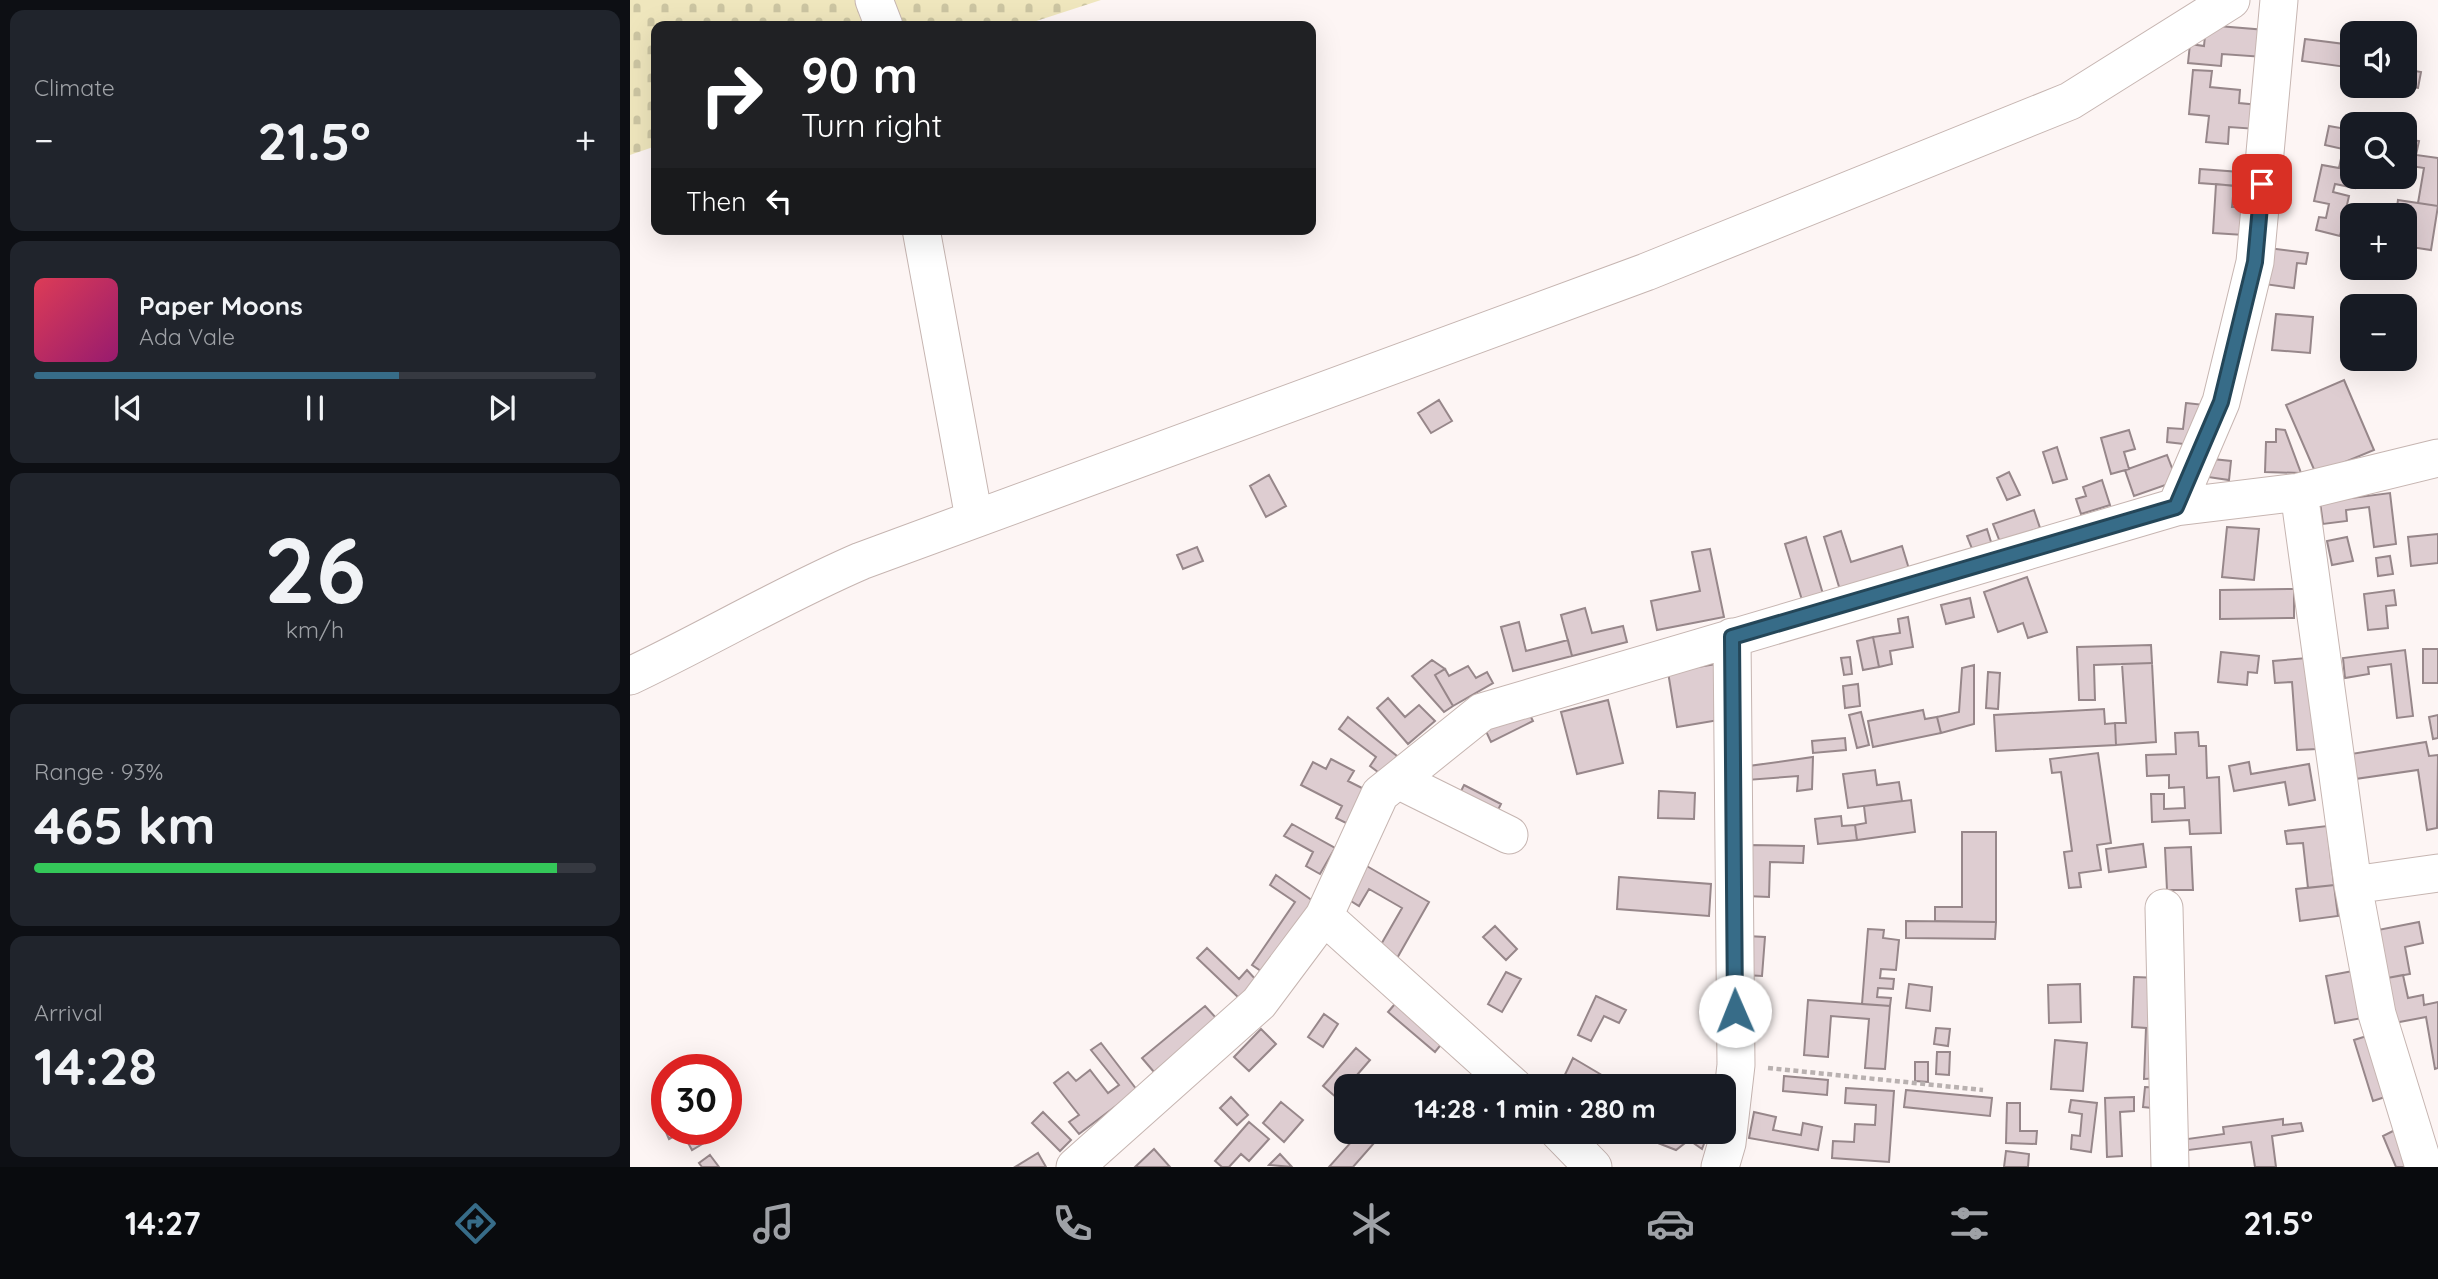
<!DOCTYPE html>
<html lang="en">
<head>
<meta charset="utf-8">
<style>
  body { margin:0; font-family:Quicksand,sans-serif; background:#20242c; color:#f1f3f6; height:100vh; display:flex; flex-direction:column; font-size:26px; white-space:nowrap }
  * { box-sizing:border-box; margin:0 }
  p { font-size:23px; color:#9ea1a6 }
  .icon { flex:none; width:38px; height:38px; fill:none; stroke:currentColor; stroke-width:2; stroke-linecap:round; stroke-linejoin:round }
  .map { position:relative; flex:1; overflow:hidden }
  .sheet { display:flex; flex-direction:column; gap:10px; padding:10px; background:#0d0f14; width:630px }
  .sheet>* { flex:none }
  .banner { position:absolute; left:21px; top:21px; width:665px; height:214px; border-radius:14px; box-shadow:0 7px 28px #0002; background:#202124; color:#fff; overflow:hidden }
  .buttons { position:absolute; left:1710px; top:21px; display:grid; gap:14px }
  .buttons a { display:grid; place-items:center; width:77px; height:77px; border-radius:14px; background:#171b24; box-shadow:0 7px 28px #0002; font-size:35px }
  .speed { position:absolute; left:21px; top:1054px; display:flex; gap:14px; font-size:35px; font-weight:700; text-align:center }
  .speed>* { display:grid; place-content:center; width:91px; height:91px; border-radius:50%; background:#171b24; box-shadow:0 7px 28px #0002; line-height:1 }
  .speed .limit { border:10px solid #d22; background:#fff; color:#111 }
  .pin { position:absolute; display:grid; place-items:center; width:60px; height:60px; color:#fff; margin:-30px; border-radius:14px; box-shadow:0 4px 10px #0006 }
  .me { position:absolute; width:77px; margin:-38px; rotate:359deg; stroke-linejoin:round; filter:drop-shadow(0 0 5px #0008) }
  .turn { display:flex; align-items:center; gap:24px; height:147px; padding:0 35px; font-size:32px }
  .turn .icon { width:91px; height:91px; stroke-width:2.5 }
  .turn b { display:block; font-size:49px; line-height:60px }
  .then { display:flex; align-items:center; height:66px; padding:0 35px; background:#0003; gap:14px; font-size:26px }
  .big { font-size:52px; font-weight:700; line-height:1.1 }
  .sheet .card { flex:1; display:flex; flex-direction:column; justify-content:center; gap:10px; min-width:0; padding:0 24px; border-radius:14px; background:#20242c }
  .sheet .dial { align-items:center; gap:0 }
  .dial b { font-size:91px; line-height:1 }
  .song { display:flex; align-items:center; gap:21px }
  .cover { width:84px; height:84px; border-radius:10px; background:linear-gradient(135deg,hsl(350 70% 55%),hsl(320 70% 35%)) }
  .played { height:7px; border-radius:4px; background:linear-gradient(90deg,#376c88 65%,#363941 65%) }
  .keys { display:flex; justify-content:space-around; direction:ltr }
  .heat { display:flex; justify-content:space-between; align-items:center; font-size:38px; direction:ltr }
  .charge { height:10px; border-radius:5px; background:linear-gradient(90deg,#34c759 93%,#363941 0) }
  .trip { position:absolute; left:704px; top:1074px; width:402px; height:70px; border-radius:14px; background:#171b24; box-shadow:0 7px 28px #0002; font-weight:700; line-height:70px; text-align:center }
  .tab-bar { display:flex; height:112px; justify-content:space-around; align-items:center; background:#090b0e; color:#9ea1a6 }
  .tab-bar .icon { width:49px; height:49px }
  .tab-bar .on { color:#376c88 }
  .tab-bar b { font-size:32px; color:#f1f3f6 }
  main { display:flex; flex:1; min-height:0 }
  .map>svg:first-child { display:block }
</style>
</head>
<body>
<main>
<section class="sheet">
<div class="card"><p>Climate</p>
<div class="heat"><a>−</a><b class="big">21.5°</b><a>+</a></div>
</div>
<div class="card">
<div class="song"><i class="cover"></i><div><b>Paper Moons</b><p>Ada Vale</p></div></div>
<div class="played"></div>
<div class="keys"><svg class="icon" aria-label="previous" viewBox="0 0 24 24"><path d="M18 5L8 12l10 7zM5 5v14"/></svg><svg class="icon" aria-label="pause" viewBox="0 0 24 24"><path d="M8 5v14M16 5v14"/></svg><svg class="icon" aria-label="next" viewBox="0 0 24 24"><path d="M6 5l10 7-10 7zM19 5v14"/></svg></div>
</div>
<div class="card dial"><b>26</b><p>km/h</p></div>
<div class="card"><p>Range · 93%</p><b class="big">465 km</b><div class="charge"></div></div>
<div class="card"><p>Arrival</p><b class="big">14:28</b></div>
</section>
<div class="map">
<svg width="1808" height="1167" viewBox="0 0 1808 1167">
  <defs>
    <pattern id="cemetery-stones" width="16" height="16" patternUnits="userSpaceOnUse" patternTransform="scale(1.75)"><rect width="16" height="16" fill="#efe6bd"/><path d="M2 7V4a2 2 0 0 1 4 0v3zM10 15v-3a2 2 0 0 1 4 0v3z" fill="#ccc5a2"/></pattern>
  </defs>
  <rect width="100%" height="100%" fill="#fdf5f4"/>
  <!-- cemetery -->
  <path fill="url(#cemetery-stones)" d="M0 0H471L391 26H26V146L0 155Z"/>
  <!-- building -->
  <path fill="#decdd1" stroke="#97878a" stroke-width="2" d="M1576 25 1636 30 1634 57 1592 54 1591 66 1558 63 1560 44 1574 46Z
    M1675 39 1722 45V79L1716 78 1717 67 1672 61Z
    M1774 69 1791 72 1788 88 1773 86Z
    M1563 70 1582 71 1580 87 1610 90 1609 103 1629 105 1627 129 1599 127 1598 144 1576 142 1579 116 1559 114Z
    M1699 126 1722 130V177H1727L1725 188 1705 184 1703 192 1719 196 1710 236 1686 230 1689 217 1696 218 1699 204 1684 201 1692 165 1709 168 1713 149 1695 145Z
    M1774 139 1789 141 1786 155 1808 158V206L1788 203 1794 168 1774 165Z
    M1570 169 1610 172 1609 186 1569 183Z
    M1586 184 1604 186 1602 207H1616L1614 235 1583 233Z
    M1768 200 1808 206 1801 250 1774 246V215H1733L1734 209 1766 214Z
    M1638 248 1678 253 1676 264 1667 263 1664 288 1634 284Z
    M1646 314 1683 317 1680 353 1642 350Z
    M1714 380 1744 450 1686 474 1656 405Z
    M809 400 822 421 801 433 788 413Z
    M1556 403 1575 405 1562 445 1537 442 1538 428 1553 429Z
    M1646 429 1655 430 1671 473 1635 472 1636 442H1646Z
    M1499 430 1505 449 1494 452 1499 469 1481 474 1471 438Z
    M1427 447 1437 479 1423 483 1413 452Z
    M1537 455 1547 481 1504 496 1495 470Z
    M1573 458 1601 461 1599 480 1571 476Z
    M1379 472 1390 495 1377 500 1367 478Z
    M639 475 656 506 636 517 620 486Z
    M1472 480 1480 505 1451 514 1446 499 1456 496 1453 487Z
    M1760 493 1766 544 1744 547 1739 507 1716 510 1717 521 1693 524 1690 502Z
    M1404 510 1410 528 1370 542 1363 524Z
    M1597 527 1629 529 1624 580 1592 577Z
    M1357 529 1362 545 1343 551 1337 536Z
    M1211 531 1221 562 1272 546 1279 569 1210 590 1194 537Z
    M1808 534V563L1781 566 1778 537Z
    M1176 537 1193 594 1172 600 1155 544Z
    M1717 537 1723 561 1702 565 1697 541Z
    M567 547 573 561 553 569 547 555Z
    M1080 549 1094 617 1027 630 1021 601 1070 591 1062 552Z
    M1760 556 1763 574 1748 576 1746 558Z
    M1397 577 1417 632 1398 638 1393 623 1368 632 1354 592Z
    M1664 589V618L1590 619V590Z
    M1764 590 1766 605 1756 606 1758 628 1738 630 1734 594Z
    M1340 598 1344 617 1316 624 1311 605Z
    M955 608 962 633 993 626 997 642 942 656 931 615Z
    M1278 617 1283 647 1260 651 1262 664 1249 667 1243 637 1270 633 1268 619Z
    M889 622 896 651 938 640 942 656 883 671 871 627Z
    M1243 637 1249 667 1233 670 1227 641Z
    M1521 645 1522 663 1464 665 1465 700H1449L1447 647Z
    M1793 649H1808V683H1793Z
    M1775 650 1783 716 1767 718 1761 664 1738 667 1739 674 1715 678 1713 658Z
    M1591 652 1629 656 1627 673 1618 672 1617 685 1588 682Z
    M1220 657 1222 674 1214 675 1211 658Z
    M1677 658 1687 749 1667 750 1662 682 1645 683 1643 661Z
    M802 660 815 669 805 675 823 706 814 712 782 676Z
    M1522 663 1526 742 1486 745 1485 723H1496L1492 664Z
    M1086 664 1095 719 1047 727 1038 672Z
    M1344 665V724L1311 733 1307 717 1329 712 1332 668Z
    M838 666 846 678 857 672 863 683 823 706 805 675 815 669 819 676Z
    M1358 672 1370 673 1368 709 1356 708Z
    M1228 684 1230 706 1215 708 1213 686Z
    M758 698 775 717 789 705 805 721 778 744 747 708Z
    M978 700 993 763 947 774 931 712Z
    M896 707 903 721 861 742 854 727Z
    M1474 709 1475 724 1485 723 1486 745 1366 751 1364 715Z
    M1293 710 1295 719 1307 717 1311 733 1243 747 1238 721Z
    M1231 712 1239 745 1227 748 1219 715Z
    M1808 715V738L1803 739 1799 717Z
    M718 717 767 756 752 775 740 766 746 757 709 729Z
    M1568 732 1569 746H1576L1577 778 1589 777 1591 833 1560 834 1559 820 1522 822 1521 794H1534V809L1555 808 1554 787 1539 788V775L1517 776 1516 755 1546 754 1545 733Z
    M1215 738 1216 750 1183 753 1182 741Z
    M1796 742 1799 756 1808 755 1807 828 1797 830 1788 770 1725 779 1721 754Z
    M1468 753 1481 843 1467 845 1471 870 1449 873 1451 887 1439 888 1434 852 1442 851 1431 772 1422 773 1420 759Z
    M1183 757 1182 789 1167 791 1168 776 1117 780 1119 766Z
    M701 759 724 771 718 781 738 791 720 825 706 818 712 806 671 785 683 762 696 769Z
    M1619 762 1621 774 1679 764 1685 800 1659 805 1655 782 1604 791 1599 766Z
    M1245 770 1247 785 1269 782 1272 801 1218 808 1213 774Z
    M834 785 871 804 863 820 826 801Z
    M1029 791 1065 793 1064 819 1028 818Z
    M1281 800 1285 832 1227 840 1225 825 1236 823 1234 806Z
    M1211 816 1212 826 1225 825 1227 840 1188 844 1185 819Z
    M662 824 705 848 690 874 676 866 683 852 654 836Z
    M1697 826 1704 885 1678 888 1673 843 1657 844 1655 831Z
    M1332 832H1366V922L1305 921V907H1332Z
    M1513 844 1516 867 1479 872 1476 849Z
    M1118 845 1174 846 1173 863 1140 862 1139 897 1116 896Z
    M1561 847 1563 890H1537L1535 848Z
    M735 865 799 902 766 960 749 948 772 908 739 889 729 906 716 898Z
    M646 875 683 901 634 973 622 965 665 902 640 885Z
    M989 877 1081 884 1079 916 987 909Z
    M1704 885 1708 916 1670 921 1666 889Z
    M1276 921 1366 922 1365 939 1276 938Z
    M1789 922 1793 943 1775 947 1780 974 1757 978 1748 930Z
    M865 926 887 949 876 960 853 937Z
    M1238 929 1254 930 1253 938 1269 940 1266 970 1251 969 1250 978 1264 979 1263 989 1248 988 1247 997 1261 998 1260 1006 1232 1004Z
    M1117 936 1135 937 1132 976 1115 975Z
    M577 948 609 979 617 970 627 981 610 999 567 958Z
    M1723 971 1732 1018 1705 1023 1696 976Z
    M876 972 891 979 872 1012 858 1004Z
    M1773 975 1778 998 1793 995 1794 1005 1808 1002V1068L1805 1069 1796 1017 1764 1023 1757 978Z
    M1504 977 1530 978 1531 1078 1514 1079 1516 1028 1502 1027Z
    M1279 984 1302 987 1300 1011 1276 1008Z
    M1450 984 1451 1022 1419 1023 1418 985Z
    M966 996 996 1010 989 1023 974 1016 961 1041 948 1035Z
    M771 997 818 1036 805 1052 758 1012Z
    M1178 1000 1260 1006 1255 1069 1235 1068 1239 1019 1201 1016 1198 1057 1174 1055Z
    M575 1006 587 1019 524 1072 512 1058Z
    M694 1014 708 1024 693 1047 678 1037Z
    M1306 1028 1320 1029 1318 1046 1304 1044Z
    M631 1029 646 1044 619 1071 604 1057Z
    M1740 1035 1758 1096 1743 1101 1724 1040Z
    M1425 1040 1457 1043 1453 1091 1421 1089Z
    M471 1043 507 1090 449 1134 439 1122 449 1115 424 1083 438 1072 446 1081 460 1070 478 1093 489 1085 461 1050Z
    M726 1048 740 1060 707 1098 693 1086Z
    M1307 1052H1320L1319 1075 1306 1074Z
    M943 1058 992 1087H929Z
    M1285 1062H1298V1082L1285 1081Z
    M1154 1076 1198 1080 1197 1095 1153 1091Z
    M1515 1087 1534 1088 1522 1108 1513 1107Z
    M1216 1088 1264 1091 1259 1162 1202 1158 1203 1141 1224 1142 1225 1124 1245 1125 1246 1105 1215 1103Z
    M1276 1090 1362 1098 1360 1116 1274 1107Z
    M601 1097 618 1115 607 1125 590 1108Z
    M1504 1097V1111L1490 1112 1492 1156 1477 1157 1475 1098Z
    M1441 1100 1467 1103 1461 1152 1441 1149 1442 1135 1450 1136 1452 1114 1439 1112Z
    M651 1102 673 1120 654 1142 633 1123Z
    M1377 1103H1390V1131H1407L1406 1144 1376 1143Z
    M413 1112 441 1140 430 1151 402 1123Z
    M1124 1112 1146 1117 1143 1130 1171 1135 1173 1123 1192 1127 1188 1150 1119 1138Z
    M37 1117V1129H65L74 1143 62 1150 52 1132 39 1139 31 1121Z
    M1653 1119V1125L1671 1123 1673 1131 1642 1136 1646 1167H1625L1621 1142 1551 1151 1550 1140 1594 1134 1593 1127Z
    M619 1122 639 1139 619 1161 611 1154 599 1167H592L585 1161Z
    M1767 1129 1779 1167H1766L1753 1136Z
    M730 1132 745 1142 723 1167H699Z
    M1029 1132H1071L1077 1136 1072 1149 1059 1140 1046 1150 1028 1143Z
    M524 1149 540 1167H505Z
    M1376 1151 1399 1154 1398 1167H1374Z
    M408 1153 416 1167H385Z
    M650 1154 662 1167 639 1165Z
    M80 1155 89 1167H72L69 1163Z"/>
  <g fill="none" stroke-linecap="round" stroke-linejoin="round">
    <defs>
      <path id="minor" d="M244 0 254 26
        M291 229 344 518
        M1669 492 1723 885 1747 1014 1794 1167
        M1546 507 1591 402 1625 262 1649 0
        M0 676C78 639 152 595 231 561L1016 272 1440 101 1601 0
        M768 780 879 835
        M1723 885 1808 873
        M1534 908 1540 1167
        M694 916 884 1087
        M929 1132 963 1167
        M445 1167 629 1003 694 916 750 794 852 712 1546 507 1669 492 1808 458
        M1090 1167 1097 1143 1106 1065 1102 637"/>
    </defs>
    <!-- minor casing -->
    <use href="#minor" stroke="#c6b5b1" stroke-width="39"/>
    <!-- path -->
    <path stroke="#b9b1b0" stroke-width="4.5" stroke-dasharray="5 3.5" stroke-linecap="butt" d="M1138 1068 1353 1090"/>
    <!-- minor -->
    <use href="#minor" stroke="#fff" stroke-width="37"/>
  </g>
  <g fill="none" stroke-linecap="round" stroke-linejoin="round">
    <defs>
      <path id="route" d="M1105 1011 1102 637 1546 507 1591 402 1625 262 1632 184"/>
    </defs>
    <!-- route casing -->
    <use href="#route" stroke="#244658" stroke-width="18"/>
    <!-- route -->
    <use href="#route" stroke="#376c88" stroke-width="12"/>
  </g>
</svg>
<div class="buttons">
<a><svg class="icon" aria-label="sound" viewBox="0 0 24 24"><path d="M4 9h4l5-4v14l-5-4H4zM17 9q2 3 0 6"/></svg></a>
<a><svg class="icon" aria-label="search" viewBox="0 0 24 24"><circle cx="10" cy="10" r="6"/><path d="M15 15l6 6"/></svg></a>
<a>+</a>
<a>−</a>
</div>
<div class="speed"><div class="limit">30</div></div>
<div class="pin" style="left:1632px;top:184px;background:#d93025"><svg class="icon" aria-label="arrive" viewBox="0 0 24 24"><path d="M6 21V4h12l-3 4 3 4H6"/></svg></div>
<svg class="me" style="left:1105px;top:1011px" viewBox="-20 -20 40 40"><circle r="19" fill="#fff"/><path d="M0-13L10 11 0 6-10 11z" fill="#376c88"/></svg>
<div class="trip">14:28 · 1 min · 280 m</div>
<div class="banner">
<div class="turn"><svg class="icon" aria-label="right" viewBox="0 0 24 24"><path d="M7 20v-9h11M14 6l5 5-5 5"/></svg><div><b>90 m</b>Turn right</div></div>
<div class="then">Then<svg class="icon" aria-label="left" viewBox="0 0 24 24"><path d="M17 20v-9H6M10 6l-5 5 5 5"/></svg></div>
</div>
</div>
</main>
<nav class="tab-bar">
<b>14:27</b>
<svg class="icon on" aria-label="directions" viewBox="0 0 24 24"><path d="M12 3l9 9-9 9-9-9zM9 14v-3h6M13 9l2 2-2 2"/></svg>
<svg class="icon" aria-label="music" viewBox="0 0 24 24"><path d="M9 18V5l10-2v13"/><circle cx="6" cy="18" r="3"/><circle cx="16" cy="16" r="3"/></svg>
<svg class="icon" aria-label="phone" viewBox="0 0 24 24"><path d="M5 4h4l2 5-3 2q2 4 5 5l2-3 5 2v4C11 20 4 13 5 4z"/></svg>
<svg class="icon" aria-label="climate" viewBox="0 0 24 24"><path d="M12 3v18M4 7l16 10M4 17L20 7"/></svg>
<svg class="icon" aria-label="car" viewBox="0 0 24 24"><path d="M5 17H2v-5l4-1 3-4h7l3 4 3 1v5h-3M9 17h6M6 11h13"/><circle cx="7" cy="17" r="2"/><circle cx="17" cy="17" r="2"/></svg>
<svg class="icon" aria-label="filters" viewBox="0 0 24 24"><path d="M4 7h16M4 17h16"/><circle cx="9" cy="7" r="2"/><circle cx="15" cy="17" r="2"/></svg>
<b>21.5°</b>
</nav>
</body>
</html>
